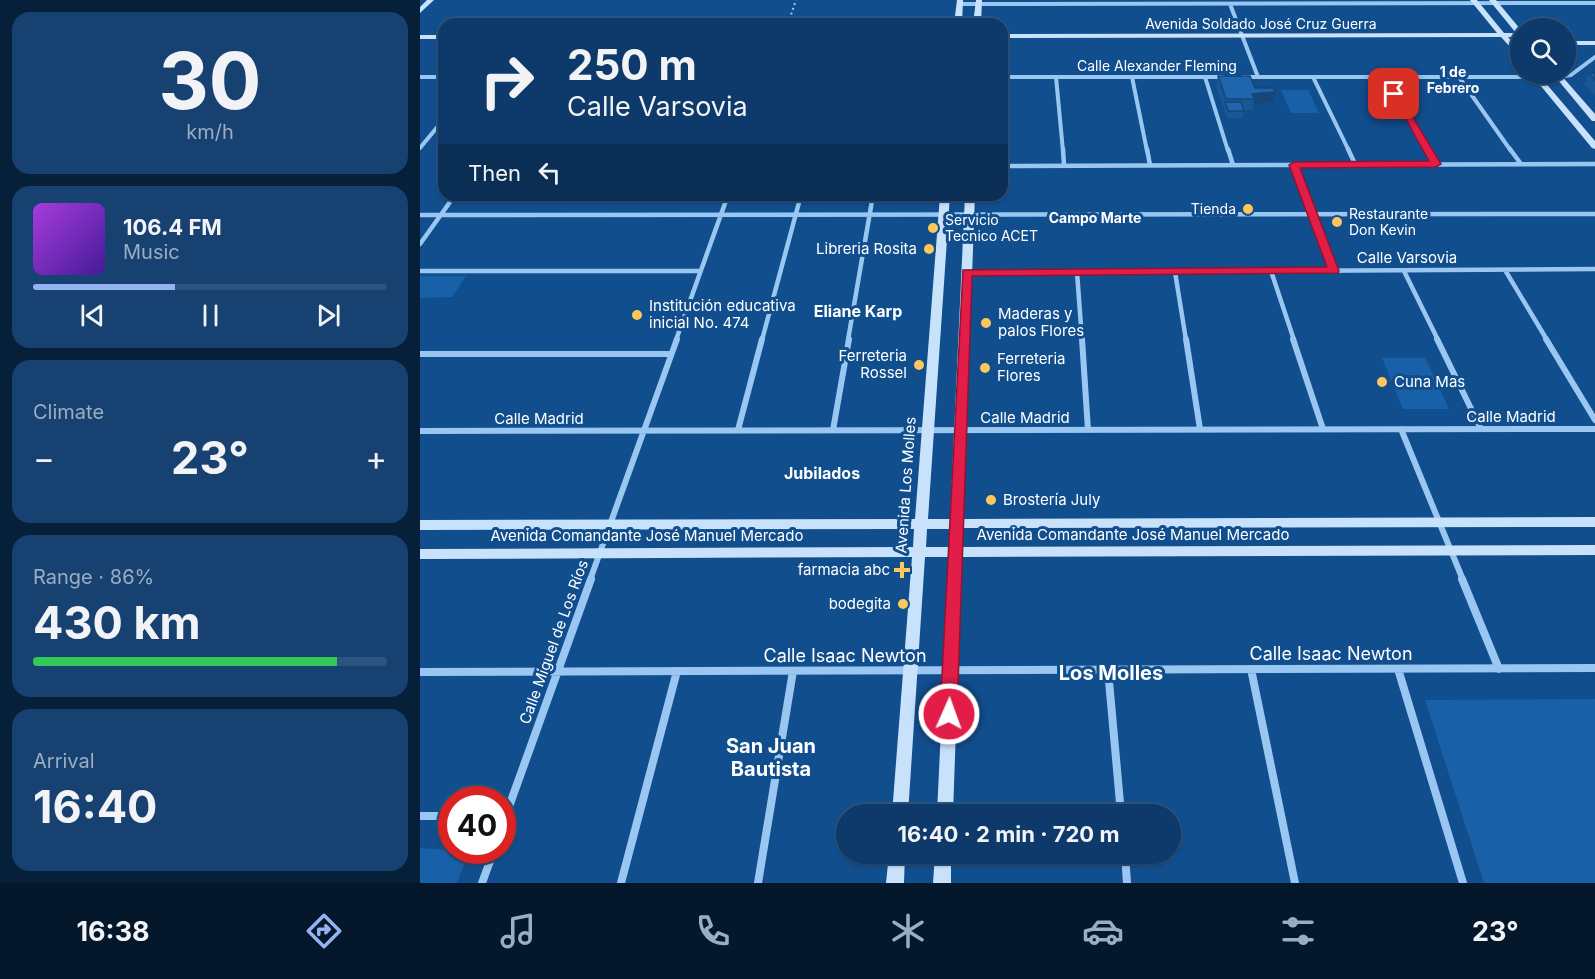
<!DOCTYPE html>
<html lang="en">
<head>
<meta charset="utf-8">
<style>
  body { margin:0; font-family:Inter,sans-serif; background:#164170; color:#f1f3f6; height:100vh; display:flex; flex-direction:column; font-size:22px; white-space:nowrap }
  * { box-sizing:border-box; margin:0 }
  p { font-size:20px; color:#9aadc1 }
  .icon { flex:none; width:33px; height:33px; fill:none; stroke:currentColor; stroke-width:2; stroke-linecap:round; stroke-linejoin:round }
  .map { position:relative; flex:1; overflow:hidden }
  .sheet { display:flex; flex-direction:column; gap:12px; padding:12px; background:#07203a; width:420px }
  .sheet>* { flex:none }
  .top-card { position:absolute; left:18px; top:18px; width:570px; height:183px; border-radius:18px; box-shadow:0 2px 4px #0004,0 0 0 2px #2d547e; background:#0d3a6a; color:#f1f3f6; overflow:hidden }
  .buttons { position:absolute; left:1090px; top:18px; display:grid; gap:12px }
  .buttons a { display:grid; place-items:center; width:66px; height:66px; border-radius:50%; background:#0d3a6a; box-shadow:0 2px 4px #0004,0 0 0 2px #2d547e; font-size:30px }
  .speed { position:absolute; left:18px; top:786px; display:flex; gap:12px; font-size:30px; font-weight:700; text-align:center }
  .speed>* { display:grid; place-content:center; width:78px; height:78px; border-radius:50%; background:#0d3a6a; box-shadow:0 2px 4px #0004,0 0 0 2px #2d547e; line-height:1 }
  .speed .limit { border:9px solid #d22; background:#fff; color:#111 }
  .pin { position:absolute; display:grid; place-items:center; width:51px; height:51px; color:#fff; margin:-26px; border-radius:12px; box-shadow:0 3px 9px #0006 }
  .me { position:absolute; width:66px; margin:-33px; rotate:2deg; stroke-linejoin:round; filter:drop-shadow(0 0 4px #0008) }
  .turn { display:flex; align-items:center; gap:21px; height:126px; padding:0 30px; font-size:27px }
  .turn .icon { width:78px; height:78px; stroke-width:2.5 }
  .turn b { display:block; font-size:42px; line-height:51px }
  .then { display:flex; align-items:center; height:57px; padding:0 30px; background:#0003; gap:12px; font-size:22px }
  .big { font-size:45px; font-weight:700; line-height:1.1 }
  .sheet .card { flex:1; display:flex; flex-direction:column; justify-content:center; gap:9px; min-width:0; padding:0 21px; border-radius:18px; background:#164170 }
  .sheet .dial { align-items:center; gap:0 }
  .dial b { font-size:78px; line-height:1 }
  .song { display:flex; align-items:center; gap:18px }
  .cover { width:72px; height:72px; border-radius:9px; background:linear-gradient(135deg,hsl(280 70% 55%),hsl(260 70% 35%)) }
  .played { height:6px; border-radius:3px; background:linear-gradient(90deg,#95b2f1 40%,#2d547e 40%) }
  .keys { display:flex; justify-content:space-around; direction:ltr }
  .heat { display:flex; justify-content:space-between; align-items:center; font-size:33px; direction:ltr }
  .charge { height:9px; border-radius:4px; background:linear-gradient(90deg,#34c759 86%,#2d547e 0) }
  .trip { position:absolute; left:416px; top:804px; width:345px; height:60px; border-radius:30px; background:#0d3a6a; box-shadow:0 2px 4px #0004,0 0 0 2px #2d547e; font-weight:700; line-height:60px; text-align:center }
  .tabs { display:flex; height:96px; justify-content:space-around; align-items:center; background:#05172a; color:#9aadc1 }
  .tabs .icon { width:42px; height:42px }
  .tabs .active { color:#95b2f1 }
  .tabs b { font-size:27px; color:#f1f3f6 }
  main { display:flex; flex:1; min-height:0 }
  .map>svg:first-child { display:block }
</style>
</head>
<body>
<main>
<section class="sheet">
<div class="card dial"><b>30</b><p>km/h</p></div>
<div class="card">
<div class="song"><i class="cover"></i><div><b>106.4 FM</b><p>Music</p></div></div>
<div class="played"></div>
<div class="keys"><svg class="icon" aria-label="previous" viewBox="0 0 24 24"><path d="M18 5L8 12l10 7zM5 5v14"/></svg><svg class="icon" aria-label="pause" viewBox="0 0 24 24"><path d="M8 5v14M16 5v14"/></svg><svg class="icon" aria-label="next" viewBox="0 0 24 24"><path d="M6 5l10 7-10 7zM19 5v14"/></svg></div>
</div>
<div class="card"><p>Climate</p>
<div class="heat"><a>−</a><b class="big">23°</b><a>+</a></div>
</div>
<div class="card"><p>Range · 86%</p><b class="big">430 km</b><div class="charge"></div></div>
<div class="card"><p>Arrival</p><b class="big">16:40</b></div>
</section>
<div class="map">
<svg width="1175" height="883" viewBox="0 0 1175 883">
  <rect width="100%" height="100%" fill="#114e8e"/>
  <!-- green -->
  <path fill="#1861a8" d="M861 90H888L899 113H871Z
    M0 276H46L32 297 0 298Z
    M962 358H1005L1029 409H983Z
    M1175 699V883H1064L1005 700Z
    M0 848 49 851 37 883H0Z"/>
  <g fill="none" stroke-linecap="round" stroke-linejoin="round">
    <!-- path -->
    <path stroke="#9ac7f2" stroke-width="2" stroke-dasharray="2 3" stroke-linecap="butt" d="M368 24 376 0"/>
    <!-- street-far3 -->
    <path stroke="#9ac7f2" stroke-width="4" d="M539 4 1175 3
      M810 4 838 77
      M0 77H24
      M582 77H803
      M636 77 643 151
      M712 77 727 151
      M785 77 808 151
      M823 77H1139L1151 75 1175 57
      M893 77 929 151
      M964 77 1008 151
      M1039 77 1091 151
      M0 148 24 119"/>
    <!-- street-far2 -->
    <path stroke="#9ac7f2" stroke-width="4.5" d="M643 149 644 165
      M727 149 730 165
      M808 149 813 165
      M928 149 935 164
      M1007 149 1016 164
      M1090 149 1101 164
      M874 165 914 271
      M582 166 1175 164
      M0 215 1175 214
      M0 244 35 195
      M1085 270 1127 340
      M0 271H280
      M851 271 874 340
      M984 271 1018 340
      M657 272 662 340
      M755 272 766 340
      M547 273 1175 269
      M256 340 308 195
      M342 340 381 195
      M428 340 453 195"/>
    <!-- street-far1 -->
    <path stroke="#9ac7f2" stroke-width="6" d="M662 339 668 430
      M766 339 780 429
      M873 339 903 429
      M1017 339 1061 429
      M1126 339 1175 420
      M0 354H251
      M981 429 1043 580
      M318 430 342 339
      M413 430 429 339
      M0 431 1175 429
      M170 580 257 339"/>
    <!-- street -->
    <path stroke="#9ac7f2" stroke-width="8" d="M1042 579 1079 669
      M831 669 875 883
      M978 669 1043 883
      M688 670 701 814
      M0 672 1175 668
      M0 816H32
      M82 826 171 579
      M705 854 707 883
      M62 883 74 850
      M201 883 257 671
      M338 883 373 671"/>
    <!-- secondary -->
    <path fill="#c9e2fc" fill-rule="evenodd" d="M7 0H14L0 13V7Z
      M537 0H543L542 24H534Z
      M556 0H562L561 24H553Z
      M1050 0H1057L1084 33H1096L1069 0H1076L1101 30V37H1088L1101 52V59L1081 37 582 38V34L1077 33Z
      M0 35H24V39H0Z
      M1146 41H1175V45H1146Z
      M1111 74H1118L1175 141V149L1172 148Z
      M1133 74H1140L1175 114V121H1172Z
      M520 195H530L508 519H530L545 195H555L543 519 1175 517V527L543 528 542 547 1175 545V555L542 557 533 814H517L529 557H505L488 814H472L492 557 0 559V549L493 547 494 529 0 530V520L495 519ZM507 529H530L529 547H506Z
      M469 854H485L484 883H466Z
      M515 854H531V883H513Z"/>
  </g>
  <!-- wall -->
  <path fill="#1a5895" d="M1169 73H1175V96L1164 84Z
    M798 76 835 88 853 102 833 105 832 110H824L823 118H807L796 87Z"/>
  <!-- shaded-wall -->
  <path fill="#154779" d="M855 92 853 102 833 105 834 99 832 94Z"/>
  <!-- building -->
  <path fill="#1e66ad" stroke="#154779" stroke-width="1.5" d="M1169 73H1175V80Z
    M798 76H830L835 88H853L855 92 832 94 834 99H806Z
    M805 102H821L824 111H808Z"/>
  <!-- route -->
  <path fill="#e11d48" stroke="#92132f" stroke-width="1.5" d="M971 92 979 94 1021 164 1016 167 880 168 919 271 918 273 552 276 537 714 535 719 529 721 523 719 520 714 543 270 907 267 869 165 874 162 1009 161Z"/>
  <!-- markers -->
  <g fill="#ffc65b" stroke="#114e8e" stroke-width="2">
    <circle cx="828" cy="209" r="6"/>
    <circle cx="917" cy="222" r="6"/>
    <circle cx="513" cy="228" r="6"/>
    <circle cx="509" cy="249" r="6"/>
    <circle cx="217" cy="315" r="6"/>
    <circle cx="566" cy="323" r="6"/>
    <circle cx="499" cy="365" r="6"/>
    <circle cx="565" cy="368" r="6"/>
    <circle cx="962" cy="382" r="6"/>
    <circle cx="571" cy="500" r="6"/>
    <path d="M479 561h6v6h6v6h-6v6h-6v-6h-6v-6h6z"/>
    <circle cx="483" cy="604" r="6"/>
  </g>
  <g text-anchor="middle" stroke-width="6" stroke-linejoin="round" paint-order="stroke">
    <!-- far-street labels -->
    <g font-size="14" fill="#fff" stroke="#114e8e">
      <text x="841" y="29">Avenida Soldado José Cruz Guerra</text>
      <text x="737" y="71">Calle Alexander Fleming</text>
    </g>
    <!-- far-neighbourhood labels -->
    <g font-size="14" font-weight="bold" fill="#fff" stroke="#114e8e">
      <text x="1033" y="77">1 de<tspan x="1033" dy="16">Febrero</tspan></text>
      <text x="675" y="223">Campo Marte</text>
    </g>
    <!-- far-poi labels -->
    <g font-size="14" fill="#fff" stroke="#114e8e" text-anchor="start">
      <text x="816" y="214" text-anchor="end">Tienda</text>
      <text x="929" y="219">Restaurante<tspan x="929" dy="16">Don Kevin</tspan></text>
      <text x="525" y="225">Servicio<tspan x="525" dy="16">Tecnico ACET</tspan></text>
    </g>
    <!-- poi labels -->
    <g font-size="15" fill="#fff" stroke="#114e8e" text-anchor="start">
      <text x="497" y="254" text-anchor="end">Libreria Rosita</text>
      <text x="229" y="311">Institución educativa<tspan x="229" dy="17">inicial No. 474</tspan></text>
      <text x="578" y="319">Maderas y<tspan x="578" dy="17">palos Flores</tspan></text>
      <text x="487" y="361" text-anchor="end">Ferreteria<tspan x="487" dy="17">Rossel</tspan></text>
      <text x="577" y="364">Ferreteria<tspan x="577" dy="17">Flores</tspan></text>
      <text x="974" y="387">Cuna Mas</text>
      <text x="583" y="505">Brostería July</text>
      <text x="470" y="575" text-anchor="end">farmacia abc</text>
      <text x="471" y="609" text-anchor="end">bodegita</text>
    </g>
    <!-- street labels -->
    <g font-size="15" fill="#fff" stroke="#114e8e">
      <text x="987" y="263">Calle Varsovia</text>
      <text x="1091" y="422">Calle Madrid</text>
      <text x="605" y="423">Calle Madrid</text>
      <text x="119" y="424">Calle Madrid</text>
      <text transform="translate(486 485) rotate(-86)" y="5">Avenida Los Molles</text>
      <text x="713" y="540">Avenida Comandante José Manuel Mercado</text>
      <text x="227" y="541">Avenida Comandante José Manuel Mercado</text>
      <text transform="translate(134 642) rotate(-70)" y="5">Calle Miguel de Los Ríos</text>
    </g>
    <!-- neighbourhood labels -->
    <g font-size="16" font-weight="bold" fill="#fff" stroke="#114e8e">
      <text x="438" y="317">Eliane Karp</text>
      <text x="402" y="479">Jubilados</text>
    </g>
    <!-- near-street labels -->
    <g font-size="18" fill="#fff" stroke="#114e8e">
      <text x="911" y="660">Calle Isaac Newton</text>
      <text x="425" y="662">Calle Isaac Newton</text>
    </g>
    <!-- near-neighbourhood labels -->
    <g font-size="20" font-weight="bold" fill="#fff" stroke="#114e8e">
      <text x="691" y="680">Los Molles</text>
      <text x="351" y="753">San Juan<tspan x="351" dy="23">Bautista</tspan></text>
    </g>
  </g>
</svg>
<div class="buttons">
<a><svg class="icon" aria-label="search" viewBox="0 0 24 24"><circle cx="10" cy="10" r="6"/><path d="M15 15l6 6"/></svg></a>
</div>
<div class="speed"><div class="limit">40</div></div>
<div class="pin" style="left:974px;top:94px;background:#d93025"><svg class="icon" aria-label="arrive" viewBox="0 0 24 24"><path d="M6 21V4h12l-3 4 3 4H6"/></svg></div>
<svg class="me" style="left:529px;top:714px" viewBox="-20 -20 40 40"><circle r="17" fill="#e11d48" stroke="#fff" stroke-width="3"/><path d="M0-11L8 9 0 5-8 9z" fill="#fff"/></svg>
<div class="trip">16:40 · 2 min · 720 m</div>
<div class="top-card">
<div class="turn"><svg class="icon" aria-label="right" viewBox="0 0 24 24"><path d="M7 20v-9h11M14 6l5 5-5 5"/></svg><div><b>250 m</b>Calle Varsovia</div></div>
<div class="then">Then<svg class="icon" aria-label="left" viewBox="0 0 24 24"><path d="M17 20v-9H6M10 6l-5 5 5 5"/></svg></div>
</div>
</div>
</main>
<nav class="tabs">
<b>16:38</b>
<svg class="icon active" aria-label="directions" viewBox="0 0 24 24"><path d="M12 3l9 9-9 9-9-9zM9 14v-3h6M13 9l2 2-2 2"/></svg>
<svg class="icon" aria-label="music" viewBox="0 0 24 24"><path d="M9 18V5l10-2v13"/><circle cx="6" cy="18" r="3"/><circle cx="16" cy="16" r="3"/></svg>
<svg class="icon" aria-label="phone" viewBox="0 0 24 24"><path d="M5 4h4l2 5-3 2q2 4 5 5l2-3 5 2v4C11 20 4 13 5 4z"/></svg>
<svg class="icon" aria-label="climate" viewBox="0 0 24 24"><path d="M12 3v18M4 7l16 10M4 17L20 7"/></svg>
<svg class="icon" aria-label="car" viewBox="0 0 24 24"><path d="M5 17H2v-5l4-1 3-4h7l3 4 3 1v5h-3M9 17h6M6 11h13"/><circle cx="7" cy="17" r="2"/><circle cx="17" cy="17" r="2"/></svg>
<svg class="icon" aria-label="filters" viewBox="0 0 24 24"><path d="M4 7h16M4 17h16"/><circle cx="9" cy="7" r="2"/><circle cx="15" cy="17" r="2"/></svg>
<b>23°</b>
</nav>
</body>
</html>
